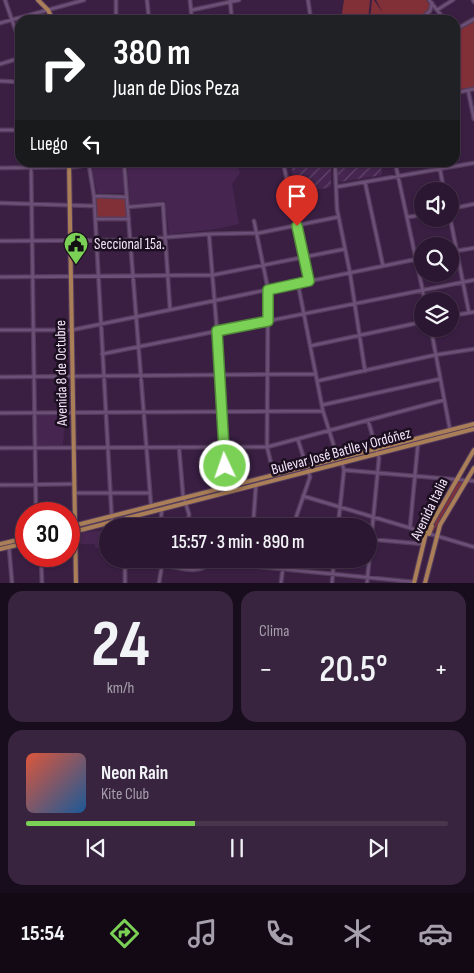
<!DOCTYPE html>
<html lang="es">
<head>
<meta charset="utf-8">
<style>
  body { margin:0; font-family:"Sofia Sans Condensed",sans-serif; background:#38243e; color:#f1f3f6; height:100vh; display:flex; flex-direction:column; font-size:19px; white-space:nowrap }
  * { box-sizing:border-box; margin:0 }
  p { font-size:16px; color:#a69fac }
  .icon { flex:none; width:28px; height:28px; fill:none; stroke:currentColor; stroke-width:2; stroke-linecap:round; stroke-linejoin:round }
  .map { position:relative; height:583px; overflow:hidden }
  .sheet { display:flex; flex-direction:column; gap:8px; padding:8px; background:#180d1c; flex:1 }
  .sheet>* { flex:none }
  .banner { position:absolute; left:15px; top:15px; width:445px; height:152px; border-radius:15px; box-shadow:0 1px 4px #0004,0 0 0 1px #48364d; background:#202124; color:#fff; overflow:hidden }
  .controls { position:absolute; left:414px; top:182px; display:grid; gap:10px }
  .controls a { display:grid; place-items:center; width:45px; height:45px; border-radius:50%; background:#2c1732; box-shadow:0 1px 4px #0004,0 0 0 1px #48364d; font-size:25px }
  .speed { position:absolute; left:15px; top:502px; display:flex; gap:10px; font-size:25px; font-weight:700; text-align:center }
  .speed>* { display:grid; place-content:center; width:65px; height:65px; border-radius:50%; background:#2c1732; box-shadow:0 1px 4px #0004,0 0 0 1px #48364d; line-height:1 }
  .speed .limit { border:8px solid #d22; background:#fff; color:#111 }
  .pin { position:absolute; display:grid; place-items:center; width:42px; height:42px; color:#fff; margin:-51px -21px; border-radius:50% 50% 50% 0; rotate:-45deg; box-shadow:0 0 5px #0007 }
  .pin .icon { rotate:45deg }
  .me { position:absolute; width:55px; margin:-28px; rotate:357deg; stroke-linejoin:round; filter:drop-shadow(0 0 4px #0008) }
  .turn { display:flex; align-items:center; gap:18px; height:105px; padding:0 15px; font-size:22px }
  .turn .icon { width:65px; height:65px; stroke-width:2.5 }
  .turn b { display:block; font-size:35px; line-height:42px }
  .then { display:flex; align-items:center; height:48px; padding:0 15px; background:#0003; gap:10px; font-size:19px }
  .big { font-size:38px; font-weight:600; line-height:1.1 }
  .sheet .widget { flex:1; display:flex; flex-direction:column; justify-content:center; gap:8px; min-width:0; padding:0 18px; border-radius:15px; background:#38243e }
  .sheet .dial { align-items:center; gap:0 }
  .dial b { font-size:65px; line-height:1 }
  .song { display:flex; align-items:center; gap:15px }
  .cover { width:60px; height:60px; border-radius:8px; background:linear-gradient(135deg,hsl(10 70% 55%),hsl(210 70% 35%)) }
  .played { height:5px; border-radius:2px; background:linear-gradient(90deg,#7bd156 40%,#48364d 40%) }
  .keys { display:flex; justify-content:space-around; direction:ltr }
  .heat { display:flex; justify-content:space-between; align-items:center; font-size:28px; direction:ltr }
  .sheet .tiles { flex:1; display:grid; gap:8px; grid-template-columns:1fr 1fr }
  .widget:last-child { grid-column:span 2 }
  .trip { position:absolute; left:99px; top:518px; width:278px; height:50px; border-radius:25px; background:#2c1732; box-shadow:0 1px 4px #0004,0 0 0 1px #48364d; font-weight:600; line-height:50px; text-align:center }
  .tabs { display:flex; height:80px; justify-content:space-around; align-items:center; background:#120914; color:#a69fac }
  .tabs .icon { width:35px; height:35px }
  .tabs .current { color:#7bd156 }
  .tabs b { font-size:22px; color:#f1f3f6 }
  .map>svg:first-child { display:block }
</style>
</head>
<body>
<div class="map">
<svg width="474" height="583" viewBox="0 0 474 583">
  <defs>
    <pattern id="industrial-furrows" width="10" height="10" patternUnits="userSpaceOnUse" patternTransform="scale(1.25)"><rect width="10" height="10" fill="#462650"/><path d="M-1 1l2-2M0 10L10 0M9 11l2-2" fill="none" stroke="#61456a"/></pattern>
  </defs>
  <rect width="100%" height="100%" fill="#3a1f43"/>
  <!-- built -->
  <path fill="#462650" d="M115 163H122L124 193H97L92 168Z
    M127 163H237L240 173 232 184 239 224 210 230 169 234 165 201 130 204Z
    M37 415H63L65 420 63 445H37Z
    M107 530V548H95V544H80V533Z"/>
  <!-- industrial -->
  <path fill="url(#industrial-furrows)" d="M291 163H331V187L296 194Z
    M337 163H381L382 175 340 182 338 180Z"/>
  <!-- green -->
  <path fill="#823038" d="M344 0H370L368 20H341Z
    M372 0H374L383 13 376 0H426L430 5C424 23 405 20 390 20L383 14 388 20H370Z
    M474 20V87L455 92V31Z
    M96 197 126 198V217H97Z
    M462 481 463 483 432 534 431 531 437 515 457 482Z
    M166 559H209L206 565 197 569 169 564Z"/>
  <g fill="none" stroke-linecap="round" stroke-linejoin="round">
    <defs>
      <path id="minor" d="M5 0 20 43
        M116 0V20
        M147 0 149 20
        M190 0 192 20
        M230 0 232 20
        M308 0 311 20
        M429 0 445 20
        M473 0 474 2
        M192 10 239 0
        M437 10 453 0
        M419 20 430 11 432 3
        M0 23 84 0
        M455 30 474 19
        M0 64 20 58
        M0 81 20 82
        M468 90 474 119
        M455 93 474 89
        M0 130H20
        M31 162 36 514
        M124 162 151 505
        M283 162 309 281
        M335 162 337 209 350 273 365 371
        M395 162 425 301
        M89 165 94 196 112 522
        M0 168 75 167 101 162
        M440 169 444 191
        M365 182 383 266
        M336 187 474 163
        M94 196 127 197
        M0 203 95 206
        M128 207 163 204 170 309
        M450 209 474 204
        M408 217 422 215
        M450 217 469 313
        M95 219H129
        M254 221 268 289 267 447 274 475
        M209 234 217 331 226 486
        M0 241 130 240 209 234 259 233 338 217
        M450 252 474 248
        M0 277 213 275 345 249
        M298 284 323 411 338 459
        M450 316 474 312
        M431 329 450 430
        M0 330H72L422 258
        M310 346 422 322
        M102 354 474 280
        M0 377 316 374
        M317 381 435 355 474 349
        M322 405 440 379
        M0 413 323 411
        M179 447 183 495 189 514 188 526
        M0 448 267 447 444 400
        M344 470 474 481
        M0 485 73 484
        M74 493H150
        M303 496 474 547
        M189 522 232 526
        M126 526V519
        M160 526 162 509
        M253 526 256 485
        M293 526 310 477 298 440
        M338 526 344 470 342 463
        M410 528 418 443
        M368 539 423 544
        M9 547 12 583
        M41 556 42 583
        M211 562 414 582
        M162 565C177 567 200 576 211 562
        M249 566V559
        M125 583V559
        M159 583 163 559
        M281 583 284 559
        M332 583 334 559
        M367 583 379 458 368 420"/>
      <path id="major" d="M38 0 48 10 53 20
        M69 162 76 583
        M69 527 474 424
        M69 533 474 429
        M429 534 432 526
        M0 544 26 538
        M0 549 26 543
        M414 583 426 533 474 450
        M425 583 440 525 474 468"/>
    </defs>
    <!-- minor casing -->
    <use href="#minor" stroke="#543c5c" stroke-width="5"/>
    <!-- major casing -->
    <use href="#major" stroke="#543c5c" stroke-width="6"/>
    <!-- minor -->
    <use href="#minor" stroke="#6d5077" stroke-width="2.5"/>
    <!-- major -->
    <use href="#major" stroke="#aa7e56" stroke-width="4"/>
  </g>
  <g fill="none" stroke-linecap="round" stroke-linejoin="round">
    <defs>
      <path id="route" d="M225 466 217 331 268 321V290L309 281 297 226"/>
    </defs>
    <!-- route casing -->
    <use href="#route" stroke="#508838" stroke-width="12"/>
    <!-- route -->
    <use href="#route" stroke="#7bd156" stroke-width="9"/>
  </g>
  <!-- icons -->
  <defs>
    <symbol id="civic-pin" viewBox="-11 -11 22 30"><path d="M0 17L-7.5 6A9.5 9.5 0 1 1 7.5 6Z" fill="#7bd156" stroke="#1b0f1f"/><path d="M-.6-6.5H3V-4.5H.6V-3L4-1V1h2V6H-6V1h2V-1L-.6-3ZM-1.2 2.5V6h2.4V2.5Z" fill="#111"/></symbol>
  </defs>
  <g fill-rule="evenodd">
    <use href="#civic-pin" x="62" y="230" width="28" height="38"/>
  </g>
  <g text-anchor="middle" stroke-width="5" stroke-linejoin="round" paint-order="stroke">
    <!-- poi labels -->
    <g font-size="15" fill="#f6e5fc" stroke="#1b0f1f" text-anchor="start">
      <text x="94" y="249">Seccional 15a.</text>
    </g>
    <!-- street labels -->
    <g font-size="15" fill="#f6e5fc" stroke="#1b0f1f">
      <text transform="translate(61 373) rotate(-91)" y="5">Avenida 8 de Octubre</text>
      <text transform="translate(341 451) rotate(-15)" y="5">Bulevar José Batlle y Ordóñez</text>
      <text transform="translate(429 509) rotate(-64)" y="5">Avenida Italia</text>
    </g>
  </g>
</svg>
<div class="controls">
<a><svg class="icon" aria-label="sound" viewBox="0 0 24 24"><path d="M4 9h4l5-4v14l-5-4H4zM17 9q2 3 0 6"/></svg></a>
<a><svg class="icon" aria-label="search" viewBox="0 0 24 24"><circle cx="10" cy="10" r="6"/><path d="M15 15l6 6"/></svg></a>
<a><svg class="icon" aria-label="layers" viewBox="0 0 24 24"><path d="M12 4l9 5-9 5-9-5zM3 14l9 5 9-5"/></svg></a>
</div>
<div class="speed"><div class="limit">30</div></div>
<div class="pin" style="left:297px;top:226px;background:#d93025"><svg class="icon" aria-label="arrive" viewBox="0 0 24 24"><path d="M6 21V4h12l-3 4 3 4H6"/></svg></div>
<svg class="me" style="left:225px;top:466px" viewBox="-20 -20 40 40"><circle r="17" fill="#7bd156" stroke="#fff" stroke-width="3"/><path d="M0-11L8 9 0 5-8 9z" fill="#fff"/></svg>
<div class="trip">15:57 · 3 min · 890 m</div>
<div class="banner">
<div class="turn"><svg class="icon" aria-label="right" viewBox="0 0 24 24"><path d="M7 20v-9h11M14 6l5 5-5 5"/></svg><div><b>380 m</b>Juan de Dios Peza</div></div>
<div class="then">Luego<svg class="icon" aria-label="left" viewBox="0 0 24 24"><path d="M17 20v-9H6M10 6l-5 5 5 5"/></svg></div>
</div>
</div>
<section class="sheet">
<div class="tiles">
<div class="widget dial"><b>24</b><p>km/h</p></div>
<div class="widget"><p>Clima</p>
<div class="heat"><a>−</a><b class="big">20.5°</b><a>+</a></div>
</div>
<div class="widget">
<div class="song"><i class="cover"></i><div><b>Neon Rain</b><p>Kite Club</p></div></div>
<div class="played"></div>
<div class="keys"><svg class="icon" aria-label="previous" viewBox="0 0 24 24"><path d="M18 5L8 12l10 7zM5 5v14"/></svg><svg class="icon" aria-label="pause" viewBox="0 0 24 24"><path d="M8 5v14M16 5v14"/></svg><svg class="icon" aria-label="next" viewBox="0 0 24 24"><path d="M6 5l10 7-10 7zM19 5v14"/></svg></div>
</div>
</div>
</section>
<nav class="tabs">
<b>15:54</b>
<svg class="icon current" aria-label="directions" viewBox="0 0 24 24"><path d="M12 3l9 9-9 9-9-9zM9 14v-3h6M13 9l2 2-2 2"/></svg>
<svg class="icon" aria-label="music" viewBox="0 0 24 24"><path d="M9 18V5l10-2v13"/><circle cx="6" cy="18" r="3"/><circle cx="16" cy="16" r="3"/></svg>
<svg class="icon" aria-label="phone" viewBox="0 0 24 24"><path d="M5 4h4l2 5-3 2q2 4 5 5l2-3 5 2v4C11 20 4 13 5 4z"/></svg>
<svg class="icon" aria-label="climate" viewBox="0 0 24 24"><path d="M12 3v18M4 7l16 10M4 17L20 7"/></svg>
<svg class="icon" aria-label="car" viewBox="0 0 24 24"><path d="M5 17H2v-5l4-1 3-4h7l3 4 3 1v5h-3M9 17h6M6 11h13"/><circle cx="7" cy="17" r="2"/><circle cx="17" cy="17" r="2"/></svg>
</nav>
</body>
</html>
